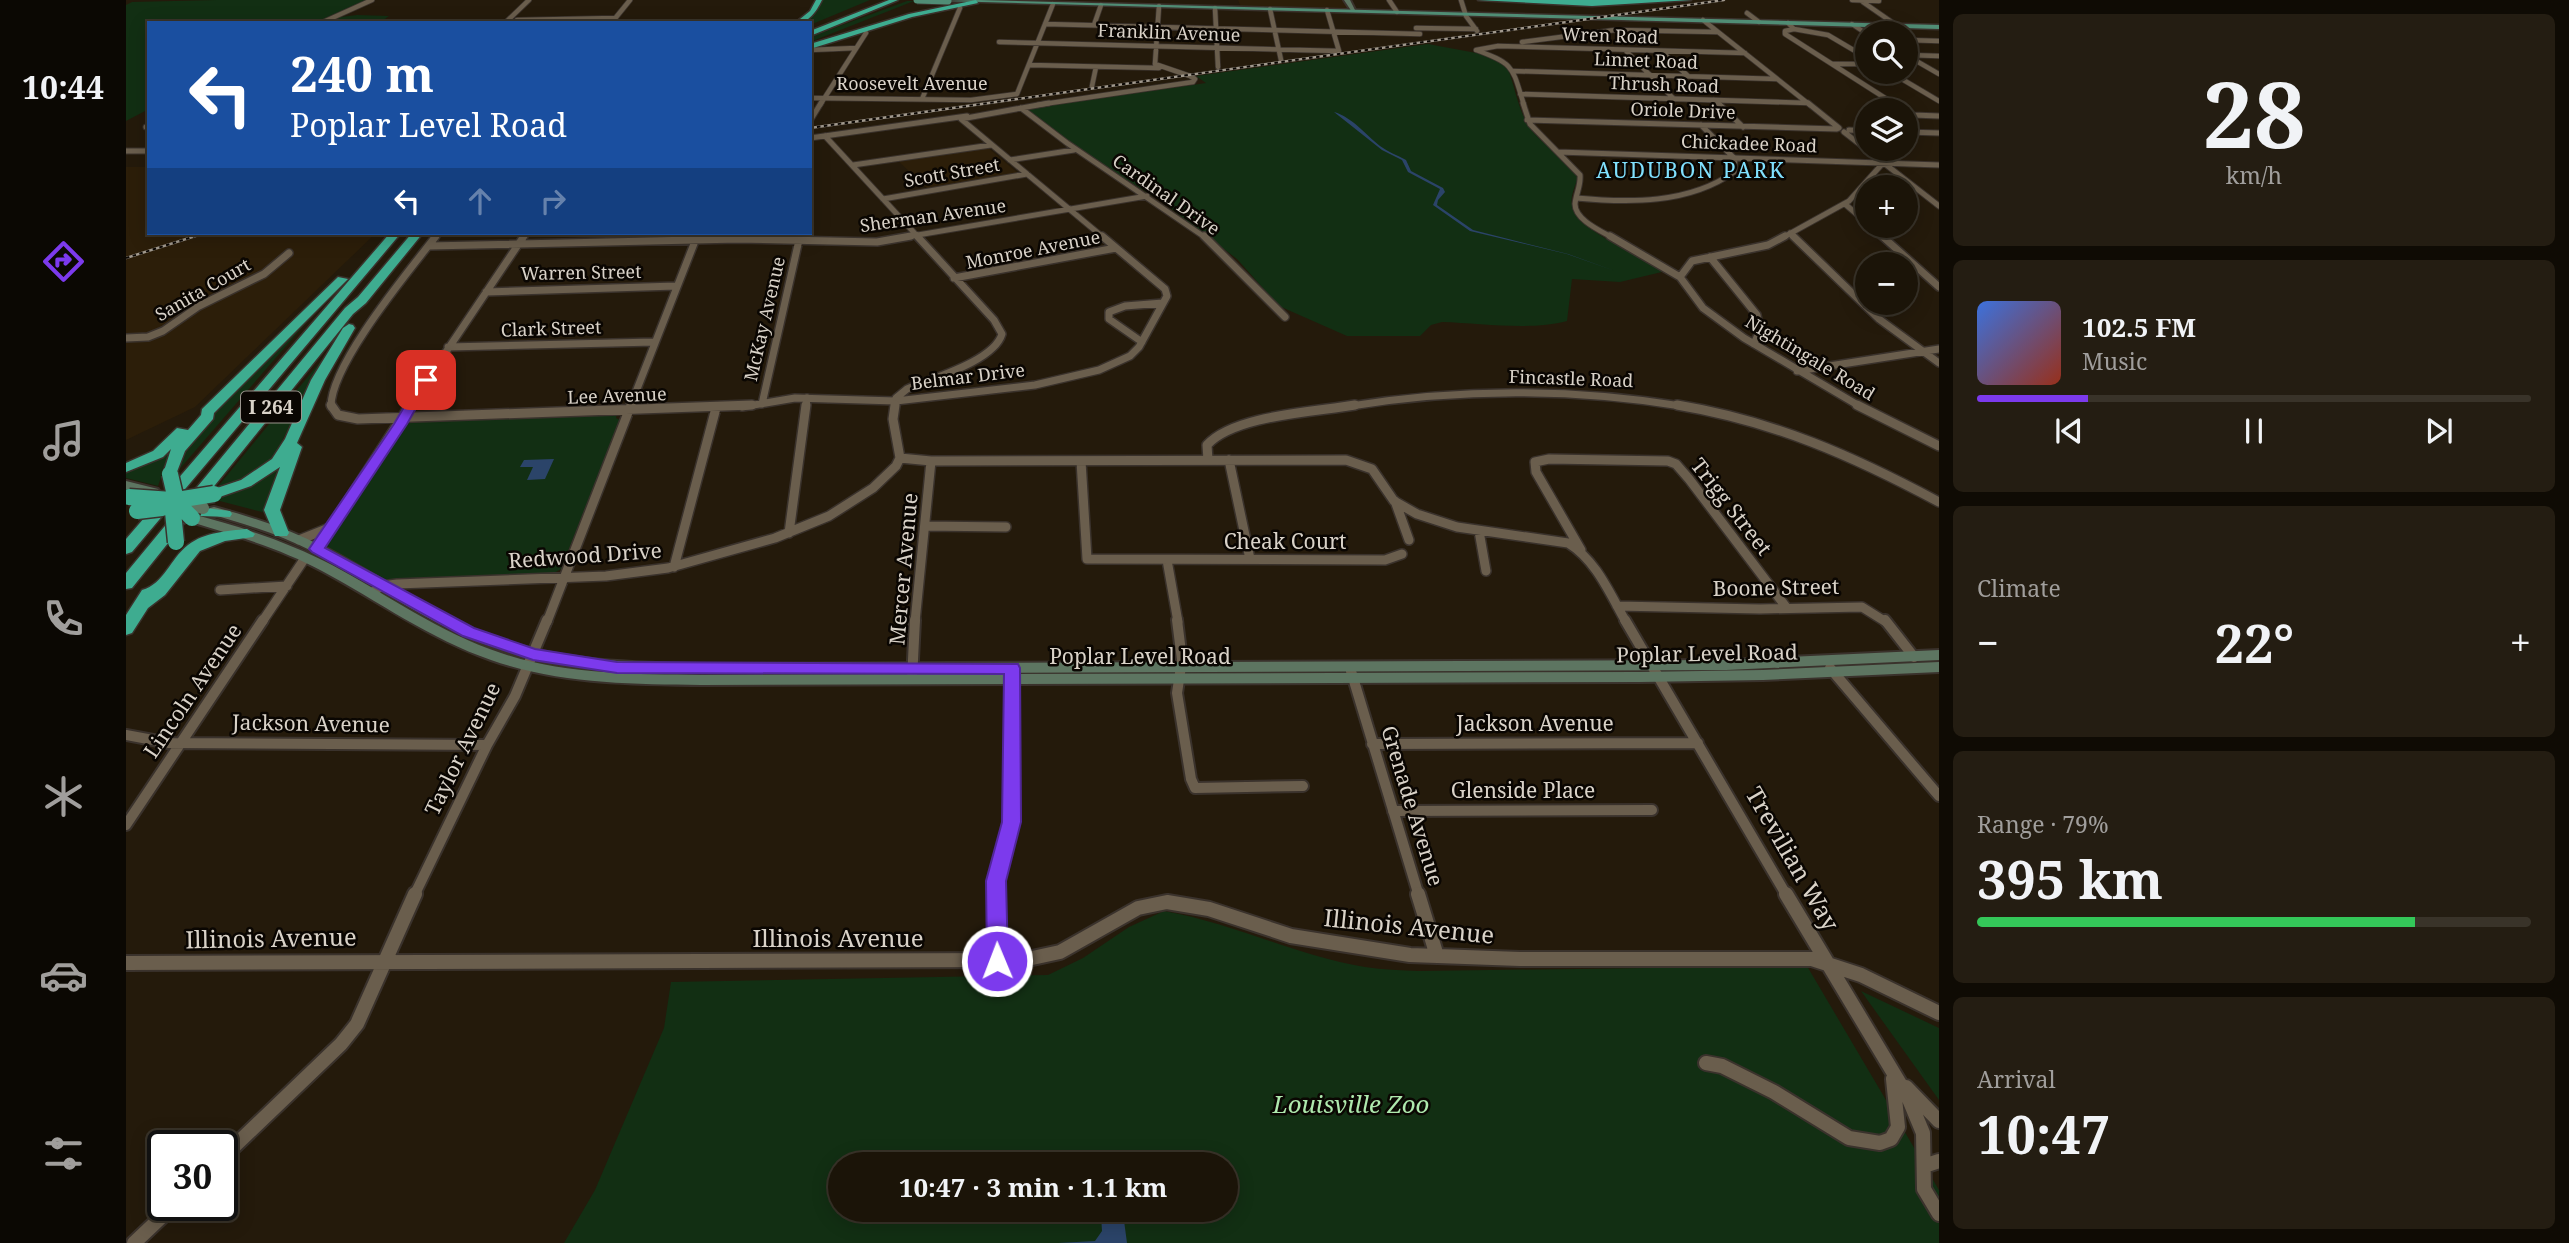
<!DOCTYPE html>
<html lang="en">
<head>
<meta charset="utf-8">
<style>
  body { margin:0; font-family:"Noto Serif",serif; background:#241d12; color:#f1f3f6; height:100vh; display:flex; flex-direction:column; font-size:26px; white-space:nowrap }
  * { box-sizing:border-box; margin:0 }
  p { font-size:23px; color:#a09e9c }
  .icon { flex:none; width:38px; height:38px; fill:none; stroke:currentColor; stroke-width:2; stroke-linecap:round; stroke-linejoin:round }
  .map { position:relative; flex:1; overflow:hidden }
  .details { display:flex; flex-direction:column; gap:14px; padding:14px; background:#0f0b04; width:630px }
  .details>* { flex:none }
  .guide { position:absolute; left:21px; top:21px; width:665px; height:214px; border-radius:0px; box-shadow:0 4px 18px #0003,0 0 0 2px #393329; background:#1a4fa0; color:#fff; overflow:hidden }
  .buttons { position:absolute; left:1729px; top:21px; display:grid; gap:14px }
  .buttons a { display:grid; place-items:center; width:63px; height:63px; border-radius:50%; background:#1b1408; box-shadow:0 4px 18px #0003,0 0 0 2px #393329; font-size:35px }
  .speed { position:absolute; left:21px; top:1130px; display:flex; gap:14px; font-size:35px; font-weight:700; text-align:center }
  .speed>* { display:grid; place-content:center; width:91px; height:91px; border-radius:50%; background:#1b1408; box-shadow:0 4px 18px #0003,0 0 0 2px #393329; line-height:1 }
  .speed .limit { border:4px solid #111; border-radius:10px; background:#fff; color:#111 }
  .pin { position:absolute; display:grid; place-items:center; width:60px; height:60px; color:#fff; margin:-30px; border-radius:14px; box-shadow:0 4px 10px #0006 }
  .me { position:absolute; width:77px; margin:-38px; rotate:359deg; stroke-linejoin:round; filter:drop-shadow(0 0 5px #0008) }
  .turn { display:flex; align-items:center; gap:24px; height:147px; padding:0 28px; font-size:32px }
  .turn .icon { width:91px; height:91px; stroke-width:2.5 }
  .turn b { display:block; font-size:49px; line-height:60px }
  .lanes { display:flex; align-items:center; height:66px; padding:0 28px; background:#0003; justify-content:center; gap:35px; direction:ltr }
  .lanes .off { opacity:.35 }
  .big { font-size:52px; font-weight:700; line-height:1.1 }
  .details .widget { flex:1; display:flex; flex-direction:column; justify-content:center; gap:10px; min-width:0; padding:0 24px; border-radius:10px; background:#241d12 }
  .details .dial { align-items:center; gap:0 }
  .dial b { font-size:91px; line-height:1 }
  .song { display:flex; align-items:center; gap:21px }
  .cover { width:84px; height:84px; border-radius:10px; background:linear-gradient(135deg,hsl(220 70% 55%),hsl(10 70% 35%)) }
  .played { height:7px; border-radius:4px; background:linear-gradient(90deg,#7c3aed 20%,#393329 20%) }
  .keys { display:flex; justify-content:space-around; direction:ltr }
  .heat { display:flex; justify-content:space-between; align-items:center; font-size:38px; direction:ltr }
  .charge { height:10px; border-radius:5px; background:linear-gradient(90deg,#34c759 79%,#393329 0) }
  .trip { position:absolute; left:702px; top:1152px; width:410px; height:70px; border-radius:35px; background:#1b1408; box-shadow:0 4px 18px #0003,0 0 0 2px #393329; font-weight:700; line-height:70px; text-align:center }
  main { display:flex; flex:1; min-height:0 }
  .menu { display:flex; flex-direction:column; width:126px; justify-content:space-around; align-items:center; background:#0b0803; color:#a09e9c }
  .menu .icon { width:49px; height:49px }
  .menu .selected { color:#7c3aed }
  .menu b { font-size:32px; color:#f1f3f6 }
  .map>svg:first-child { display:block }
</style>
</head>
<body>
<main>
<nav class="menu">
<b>10:44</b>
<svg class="icon selected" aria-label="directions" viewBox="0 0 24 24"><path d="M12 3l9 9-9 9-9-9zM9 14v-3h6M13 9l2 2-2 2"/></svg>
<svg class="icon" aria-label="music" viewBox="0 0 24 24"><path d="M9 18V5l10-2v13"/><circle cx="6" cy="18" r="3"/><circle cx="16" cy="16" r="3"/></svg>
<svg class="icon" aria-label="phone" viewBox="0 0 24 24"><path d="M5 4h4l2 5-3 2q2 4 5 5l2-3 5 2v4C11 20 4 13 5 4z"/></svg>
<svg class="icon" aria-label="climate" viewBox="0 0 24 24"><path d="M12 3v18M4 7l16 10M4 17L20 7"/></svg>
<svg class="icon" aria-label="car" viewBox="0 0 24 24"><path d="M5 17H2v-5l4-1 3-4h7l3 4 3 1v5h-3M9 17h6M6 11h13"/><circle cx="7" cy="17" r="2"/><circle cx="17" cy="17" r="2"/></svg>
<svg class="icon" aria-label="filters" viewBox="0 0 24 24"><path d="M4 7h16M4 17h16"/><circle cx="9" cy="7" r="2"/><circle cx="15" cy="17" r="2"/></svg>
</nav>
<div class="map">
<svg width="1813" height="1243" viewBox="0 0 1813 1243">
  <rect width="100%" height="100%" fill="#241a0b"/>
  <!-- built -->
  <path fill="#2c1e09" d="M1112 0H1219L1224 9 1115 7Z
    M861 147 893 174 802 189 771 160Z
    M0 167H23V233H250L69 407 0 440Z"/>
  <!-- green -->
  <path fill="#122f13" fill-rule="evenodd" d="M90 0H246C233 8 219 10 206 18L231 15 263 16 253 23H23V109L0 121V5L6 2Z
    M694 0H744L684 25V23H674L683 17Z
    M781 1H788L684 42V37Z
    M1302 44 1361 55 1381 66C1390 89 1392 114 1408 133 1422 149 1441 159 1452 178 1449 186 1444 197 1446 205 1449 229 1519 259 1540 271L1494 282 1446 279 1441 321C1405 331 1354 323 1316 322L1305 325 1294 336H1221L1153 306 1111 259 1035 201 949 148 899 109 1080 83 1070 76Z
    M193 308 51 472 56 453 85 417Z
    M198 357 147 459 123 477 89 490Z
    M491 414 490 418 494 420 435 569 428 573 261 581 191 549 205 538 279 426 285 421Z
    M40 452H44L32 486 0 478V472Z
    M158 461 140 513 86 499Z
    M1038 911C1107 923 1171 956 1239 967 1257 970 1275 970 1293 971L1681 966 1813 1190V1243H438L469 1190 538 1028 545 982 922 975 957 958 1003 927ZM714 1164H1099V1209H714Z
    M1735 991 1813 1028V1100Z"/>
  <!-- water -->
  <path fill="#2b4469" d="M1208 112C1226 117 1240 135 1254 146 1262 152 1271 155 1280 160L1285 171 1317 188 1319 192 1312 200 1311 205 1347 230 1442 254 1489 271 1441 254 1344 231 1307 205 1314 189 1282 172 1276 160 1256 150Z
    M428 459 419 479 401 480 407 467H394L398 460Z
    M971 1209H994L997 1213 1001 1243H932L969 1241 976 1231 975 1216Z"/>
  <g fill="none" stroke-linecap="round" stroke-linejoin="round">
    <defs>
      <path id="minor-far5" d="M1263 0 1271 12
        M1335 0 1340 16 1351 31
        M1726 0 1753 1
        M1734 0 1770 25
        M1089 8 1092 67
        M1144 9 1155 60
        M1621 13 1633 22
        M391 20 489 18
        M1577 20 1684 105
        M487 21 504 0
        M195 23 246 0
        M379 23 403 0
        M1662 23 1668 29 1659 31V34L1770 105
        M919 24 1294 34
        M1726 24 1741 34
        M968 25 975 5
        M1290 28 1350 29
        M1668 29 1702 35 1741 58
        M1780 40 1813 41
        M873 42 1213 51 1201 10
        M1396 42 1489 30 1591 32
        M684 50 730 48
        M1350 50C1389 64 1386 67 1398 105
        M1350 50 1372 46 1619 53
        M1499 50 1548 99
        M1535 51 1562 76
        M1780 55 1813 74
        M1782 55 1813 56
        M1707 64H1741
        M904 65 1033 68
        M1387 71 1651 79
        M1764 72 1813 101
        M966 86 970 67
        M1394 94 1682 103
        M684 98 845 100 891 94 927 4
        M796 99 834 8
        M1588 100 1594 105
        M694 105 740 33
        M911 105 1067 82 1069 79 1064 76 1029 64 1033 6"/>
      <path id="minor-far4" d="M923 103 835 119 978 238
        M1397 103 1404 124 1454 175C1455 186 1450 193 1449 204 1449 220 1475 231 1487 238
        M1592 103 1617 127
        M1682 103 1713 128
        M1767 103 1777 110
        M895 108 941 143 1080 238
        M1780 112 1787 115 1813 116
        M1401 120 1711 129
        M684 121 695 103
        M20 127H23
        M1723 130 1741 131
        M1718 132 1813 206
        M1780 132 1813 133
        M699 136 793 238
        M684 138 841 116
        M0 151H23
        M1432 152 1813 165
        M884 160 948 150
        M727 165 865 145
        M1450 198C1503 203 1563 204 1608 172L1609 159 1575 125
        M757 199 901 174
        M1719 204 1741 223
        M1744 226 1758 238
        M1664 233 1669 238
        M308 238 312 233
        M397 238 400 233
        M570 238 572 233
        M774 238 1021 196
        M1656 238 1723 201 1757 163"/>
      <path id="minor-far3" d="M1078 236 1159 317
        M1484 236 1554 277 1577 308 1618 338 1735 407
        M1667 236 1753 319 1813 363
        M1756 236 1813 287
        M303 246 612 239 751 242 785 236
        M1584 257 1631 315 1634 330 1628 344
        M1554 277 1566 261 1642 245 1659 236
        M828 278 990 248
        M360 292 550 286
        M0 338 22 337 37 331 73 306 138 274 163 253
        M1016 342 983 319V312L999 306 1037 303
        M322 347 528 342
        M1671 371 1813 349
        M636 404 673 240
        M205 407C204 365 283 271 310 236
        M283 407 398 236
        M504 407 571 236
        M616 407 669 398 770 401 909 385 973 370 1004 356 1013 347 1041 296 1039 289 976 236
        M680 407 681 398
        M769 407 770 398 781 389C807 378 868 361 876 334L868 320 791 236
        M1218 407C1333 388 1447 388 1562 407"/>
      <path id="minor-far2" d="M205 405 212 415 232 419 626 405
        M769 405 767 419 774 458
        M1551 405C1648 421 1727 456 1813 502
        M1731 405 1813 446
        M774 458 805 461 1220 460 1246 469 1268 501 1291 514 1331 527 1442 543C1470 560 1484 594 1500 622
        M1082 460 1081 445C1108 415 1189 412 1229 405
        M1103 460 1124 559
        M955 461 961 559 1259 560 1276 554
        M1269 501 1283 540
        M799 526 880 527
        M1353 531 1360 571
        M663 533 680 405
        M173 540 203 528
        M191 549 284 405
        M1455 550 1410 472 1409 462 1423 459 1542 461 1550 464 1563 479 1660 607
        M1041 560 1052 622
        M548 567 590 408
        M94 590 161 586
        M245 593 256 586 271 584 480 576 542 568 649 538 703 516 747 488 770 466 774 458
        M1491 606 1634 609 1736 607 1760 622
        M136 622 179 558
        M421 622 505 405
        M789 622 805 461"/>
      <path id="minor-far1" d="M1051 620 1056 660 1051 693 1065 779 1069 788 1177 786
        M1499 620 1661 896
        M1759 620 1788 657
        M1704 668 1813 796
        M1225 671 1293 896
        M786 679 789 620
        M0 735 43 743 361 745
        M1246 744 1572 743
        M1267 811 1526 810
        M0 825 137 620
        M288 896 361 745 389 696 421 620
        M871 896V881L885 822 886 672"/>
      <path id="minor" d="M871 894V961
        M1292 894 1311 956
        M1660 894 1782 1097 1797 1133 1798 1189 1813 1214
        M0 963 897 960 934 952 1012 908 1041 902 1083 909 1165 936 1284 955 1394 959H1686L1735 975 1813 1013
        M1580 1063 1596 1066 1648 1092 1723 1138 1754 1143 1765 1139 1772 1127 1767 1079
        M1780 1087 1813 1121
        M96 1158 215 1044 231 1024 289 894
        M1798 1166 1813 1161
        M8 1243 47 1206"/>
      <path id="secondary" d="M1218 0H1224L1230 12H1226Z
        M0 481 32 489 34 492 28 496 0 489Z
        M88 507C126 517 163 529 198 547 248 573 295 606 347 629 420 661 499 663 577 664L1600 660 1813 650V660L1600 670 577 674C496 673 413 669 337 635 285 612 239 578 188 552 155 535 120 524 84 514L82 511 84 508Z
        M66 514C113 526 162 542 206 565 262 595 314 633 375 653 439 675 508 674 575 675L1514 672 1637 670 1813 662V672L1637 680 1514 682 575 685C504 684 433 684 365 660 304 639 252 601 196 571 154 548 107 535 62 521L60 518 62 515Z"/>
      <path id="primary" d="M853 0 1813 25V29L819 1Z"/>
      <path id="motorway" d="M690 0H696C690 12 683 23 669 23L684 11Z
        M763 0H772L684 36V31Z
        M850 0 852 3 786 17 684 49V44L783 14Z
        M1352 0H1565L1466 6Z
        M264 233H275L6 552 0 554V539Z
        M286 233H297L240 303 227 314 85 490 115 480 146 459 159 439 185 380 217 328 223 324 227 325 229 328 199 380 171 443 176 447 154 510 163 533 161 536H149L138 510 154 467 125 486 88 499 81 495 71 507 104 511 106 514 104 517 74 516 67 512 6 588 0 589V573L219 308 232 297Z
        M212 277 222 279 88 413 87 419 59 451 49 477H39L37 474 45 449 37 457 0 472V463L27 451 51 428 62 430 75 415 76 409Z
        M121 529 129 534 127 537 99 541 74 551 39 595 22 608 6 633 0 635V615L16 590C38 584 44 559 62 545 79 532 101 531 121 529Z"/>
    </defs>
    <!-- minor-far5 casing -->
    <use href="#minor-far5" stroke="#3a322c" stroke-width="6"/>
    <!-- minor-far4 casing -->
    <use href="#minor-far4" stroke="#3a322c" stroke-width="7"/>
    <!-- minor-far3 casing -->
    <use href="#minor-far3" stroke="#3a322c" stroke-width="10"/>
    <!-- minor-far2 casing -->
    <use href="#minor-far2" stroke="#3a322c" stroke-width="12"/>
    <!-- minor-far1 casing -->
    <use href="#minor-far1" stroke="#3a322c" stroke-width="14"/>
    <!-- minor casing -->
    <use href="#minor" stroke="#3a322c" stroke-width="18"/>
    <!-- secondary casing -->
    <use href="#secondary" stroke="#3a322c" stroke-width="4"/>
    <!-- primary casing -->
    <use href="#primary" stroke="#3a322c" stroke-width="3"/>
    <!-- motorway casing -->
    <use href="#motorway" stroke="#3a322c" stroke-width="3"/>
    <!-- minor-far5 -->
    <use href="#minor-far5" stroke="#6a5e4d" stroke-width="4.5"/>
    <!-- minor-far4 -->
    <use href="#minor-far4" stroke="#6a5e4d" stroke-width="5"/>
    <!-- minor-far3 -->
    <use href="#minor-far3" stroke="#6a5e4d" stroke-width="7"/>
    <!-- minor-far2 -->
    <use href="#minor-far2" stroke="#6a5e4d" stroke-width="9"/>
    <!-- minor-far1 -->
    <use href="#minor-far1" stroke="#6a5e4d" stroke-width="10"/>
    <!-- minor -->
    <use href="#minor" stroke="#6a5e4d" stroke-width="14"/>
    <!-- secondary -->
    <use href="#secondary" fill="#5d7561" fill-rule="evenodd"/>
    <!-- primary -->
    <use href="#primary" fill="#508d75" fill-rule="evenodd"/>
    <!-- motorway -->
    <use href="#motorway" fill="#3eac90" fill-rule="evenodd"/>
    <defs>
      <path id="rail" d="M684 128 1598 0
        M0 258 79 233"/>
    </defs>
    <!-- rail casing -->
    <use href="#rail" stroke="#a1998e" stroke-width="2.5"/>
    <!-- rail -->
    <use href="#rail" stroke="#0a0602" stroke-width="2" stroke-dasharray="3.5" stroke-linecap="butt"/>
    <defs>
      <path id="secondary-bridge" d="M51 500 77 508"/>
      <path id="primary-bridge" d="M791 0 822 1"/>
      <path id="motorway-bridge" d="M44 474 50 500
        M3 497 46 500
        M51 500 88 494
        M56 508 66 518
        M11 511 36 508
        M47 512 50 542"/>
    </defs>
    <!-- secondary-bridge casing -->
    <use href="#secondary-bridge" stroke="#3a322c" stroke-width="16" stroke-linecap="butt"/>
    <!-- primary-bridge casing -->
    <use href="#primary-bridge" stroke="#3a322c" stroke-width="9" stroke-linecap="butt"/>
    <!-- motorway-bridge casing -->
    <use href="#motorway-bridge" stroke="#3a322c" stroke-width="19" stroke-linecap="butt"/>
    <!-- secondary-bridge -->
    <use href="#secondary-bridge" stroke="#5d7561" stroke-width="12"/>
    <!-- primary-bridge -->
    <use href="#primary-bridge" stroke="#508d75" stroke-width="7"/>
    <!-- motorway-bridge -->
    <use href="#motorway-bridge" stroke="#3eac90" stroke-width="16"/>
  </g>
  <!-- route -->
  <path fill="#7c3aed" stroke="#51269a" stroke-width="2" d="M300 376 306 380 281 424 199 548 348 628 409 649 491 662 892 664 894 668 895 822 880 881 882 961 879 967 871 970 864 967 861 961 860 881 876 822 878 674 491 673 407 660 337 636 186 552 183 549 268 424 294 380Z"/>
  <g text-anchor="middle" stroke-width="5" stroke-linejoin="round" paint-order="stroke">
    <!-- far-street labels -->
    <g font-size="18" fill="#d9d2c8" stroke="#0a0602">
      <text transform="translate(1043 33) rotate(2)" y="6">Franklin Avenue</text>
      <text transform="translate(1484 36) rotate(2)" y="6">Wren Road</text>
      <text transform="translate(1520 61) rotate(2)" y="6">Linnet Road</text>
      <text x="786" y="90">Roosevelt Avenue</text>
      <text transform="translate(1538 85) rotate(2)" y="6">Thrush Road</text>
      <text transform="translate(1557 111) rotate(2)" y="6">Oriole Drive</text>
      <text transform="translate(1623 144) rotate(2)" y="6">Chickadee Road</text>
      <text transform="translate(826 173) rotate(-10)" y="6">Scott Street</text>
      <text transform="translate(1040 195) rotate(35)" y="6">Cardinal Drive</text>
      <text transform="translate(807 216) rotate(-8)" y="6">Sherman Avenue</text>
      <text transform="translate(907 250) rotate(-11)" y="6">Monroe Avenue</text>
      <text transform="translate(455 273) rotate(-1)" y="6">Warren Street</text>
      <text transform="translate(77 290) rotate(-30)" y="6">Sanita Court</text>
      <text transform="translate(639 319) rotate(-77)" y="6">McKay Avenue</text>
      <text transform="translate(425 329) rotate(-2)" y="6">Clark Street</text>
      <text transform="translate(1684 358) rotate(31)" y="6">Nightingale Road</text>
      <text transform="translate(842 377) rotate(-7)" y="6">Belmar Drive</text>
      <text transform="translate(1445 379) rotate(2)" y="6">Fincastle Road</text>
      <text transform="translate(491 396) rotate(-2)" y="6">Lee Avenue</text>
    </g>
    <!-- shield labels -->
    <rect fill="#0a0602" stroke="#9b958d" stroke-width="2" x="115" y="391.5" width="60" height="31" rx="5"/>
    <g font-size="19" font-weight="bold" fill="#d9d2c8">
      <text x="145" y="414">I 264</text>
    </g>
    <!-- far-quarter labels -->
    <g font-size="21" letter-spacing="2" fill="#80e0fe" stroke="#0a0602">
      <text x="1565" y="178">AUDUBON PARK</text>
    </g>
    <!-- street labels -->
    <g font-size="21" fill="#d9d2c8" stroke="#0a0602">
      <text transform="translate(1605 507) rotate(52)" y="7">Trigg Street</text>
      <text x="1159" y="549">Cheak Court</text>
      <text transform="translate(459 556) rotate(-4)" y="7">Redwood Drive</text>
      <text transform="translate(778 569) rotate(-85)" y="7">Mercer Avenue</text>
      <text transform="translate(1650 588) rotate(-1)" y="7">Boone Street</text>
      <text transform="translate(1581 654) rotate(-1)" y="7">Poplar Level Road</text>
      <text x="1014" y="664">Poplar Level Road</text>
      <text transform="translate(67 691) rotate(-56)" y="7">Lincoln Avenue</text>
      <text transform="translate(185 724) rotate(1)" y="7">Jackson Avenue</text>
      <text x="1409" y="731">Jackson Avenue</text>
      <text transform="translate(337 749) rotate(-64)" y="7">Taylor Avenue</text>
      <text x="1397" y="798">Glenside Place</text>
      <text transform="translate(1286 806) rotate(73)" y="7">Grenade Avenue</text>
    </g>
    <!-- near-street labels -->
    <g font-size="24" fill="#d9d2c8" stroke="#0a0602">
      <text transform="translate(1666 859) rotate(60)" y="8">Trevilian Way</text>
      <text transform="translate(1283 927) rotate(6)" y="8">Illinois Avenue</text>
      <text transform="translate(145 939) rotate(-1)" y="8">Illinois Avenue</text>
      <text x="712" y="947">Illinois Avenue</text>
    </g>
    <!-- near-park labels -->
    <g font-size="24" font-style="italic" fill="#aee9ad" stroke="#0a0602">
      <text x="1225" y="1113">Louisville Zoo</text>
    </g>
  </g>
</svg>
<div class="buttons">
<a><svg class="icon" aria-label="search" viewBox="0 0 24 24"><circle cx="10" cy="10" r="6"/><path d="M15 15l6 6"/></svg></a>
<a><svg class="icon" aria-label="layers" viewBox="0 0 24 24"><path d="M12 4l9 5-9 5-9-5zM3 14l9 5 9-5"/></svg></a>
<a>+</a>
<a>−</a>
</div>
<div class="speed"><div class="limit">30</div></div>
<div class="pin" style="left:300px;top:380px;background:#d93025"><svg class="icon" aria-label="arrive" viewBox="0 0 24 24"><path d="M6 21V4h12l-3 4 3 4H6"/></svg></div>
<svg class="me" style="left:871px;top:961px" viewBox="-20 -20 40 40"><circle r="17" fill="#7c3aed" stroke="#fff" stroke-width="3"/><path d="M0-11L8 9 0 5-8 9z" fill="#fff"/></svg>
<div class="trip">10:47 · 3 min · 1.1 km</div>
<div class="guide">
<div class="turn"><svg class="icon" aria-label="left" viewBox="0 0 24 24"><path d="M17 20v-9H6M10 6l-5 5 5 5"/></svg><div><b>240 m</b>Poplar Level Road</div></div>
<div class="lanes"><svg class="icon" aria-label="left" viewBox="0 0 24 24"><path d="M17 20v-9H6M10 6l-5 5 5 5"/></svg><svg class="icon off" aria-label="ahead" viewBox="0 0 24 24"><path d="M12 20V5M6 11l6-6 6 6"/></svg><svg class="icon off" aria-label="right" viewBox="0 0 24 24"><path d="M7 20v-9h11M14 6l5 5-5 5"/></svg></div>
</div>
</div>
<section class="details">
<div class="widget dial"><b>28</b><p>km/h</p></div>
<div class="widget">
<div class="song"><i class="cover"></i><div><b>102.5 FM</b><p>Music</p></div></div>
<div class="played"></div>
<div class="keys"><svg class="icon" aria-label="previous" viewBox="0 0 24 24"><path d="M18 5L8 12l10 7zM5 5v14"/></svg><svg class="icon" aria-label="pause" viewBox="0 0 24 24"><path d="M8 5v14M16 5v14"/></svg><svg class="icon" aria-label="next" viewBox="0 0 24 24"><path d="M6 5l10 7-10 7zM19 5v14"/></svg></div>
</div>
<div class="widget"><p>Climate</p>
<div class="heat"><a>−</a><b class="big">22°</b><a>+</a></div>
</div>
<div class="widget"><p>Range · 79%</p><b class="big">395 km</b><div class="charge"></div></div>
<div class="widget"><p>Arrival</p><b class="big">10:47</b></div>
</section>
</main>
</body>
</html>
